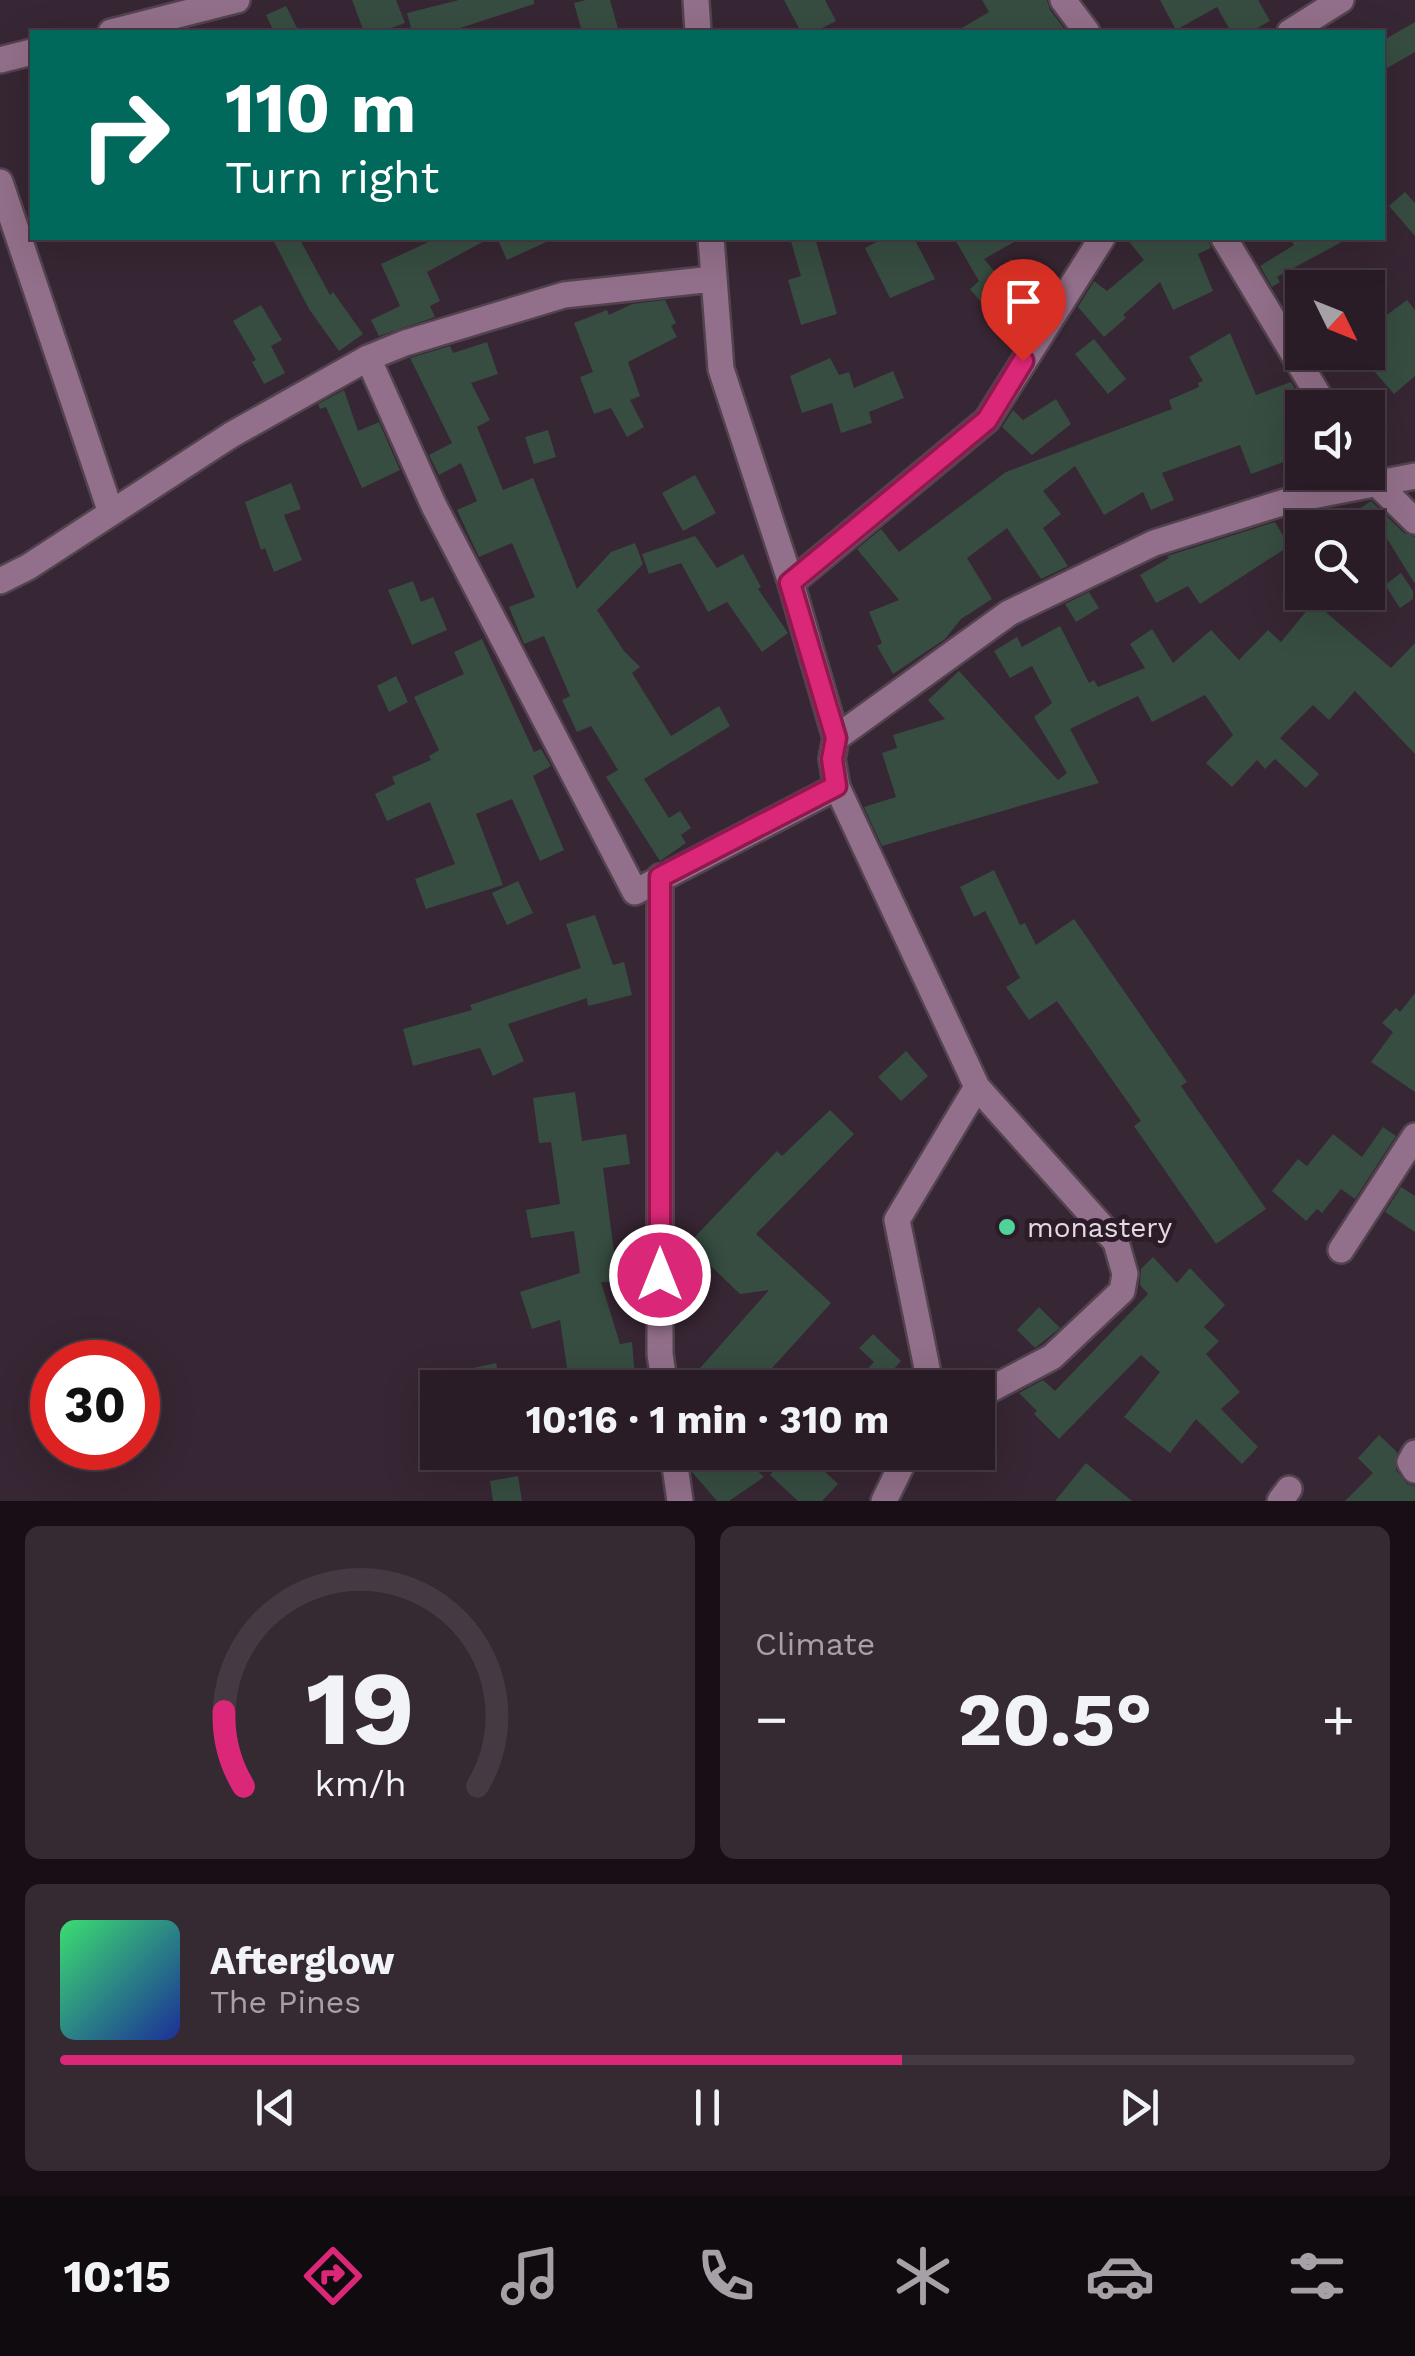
<!DOCTYPE html>
<html lang="en">
<head>
<meta charset="utf-8">
<style>
  body { margin:0; font-family:"Work Sans",sans-serif; background:#352932; color:#f1f3f6; height:100vh; display:flex; flex-direction:column; font-size:38px; white-space:nowrap }
  * { box-sizing:border-box; margin:0 }
  p { font-size:32px; color:#a5a1a7 }
  .icon { flex:none; width:55px; height:55px; fill:none; stroke:currentColor; stroke-width:2; stroke-linecap:round; stroke-linejoin:round }
  .map { position:relative; height:1501px; overflow:hidden }
  .details { display:flex; flex-direction:column; gap:25px; padding:25px; background:#170f15; flex:1 }
  .details>* { flex:none }
  .guide { position:absolute; left:30px; top:30px; width:1355px; height:210px; border-radius:0px; box-shadow:0 10px 40px #0002,0 0 0 2px #453a43; background:#00695c; color:#fff; overflow:hidden }
  .needle { width:65px; rotate:133deg }
  .fabs { position:absolute; left:1285px; top:270px; display:grid; gap:20px }
  .fabs a { display:grid; place-items:center; width:100px; height:100px; border-radius:0px; background:#291c26; box-shadow:0 10px 40px #0002,0 0 0 2px #453a43; font-size:50px }
  .speed { position:absolute; left:30px; top:1340px; display:flex; gap:20px; font-size:50px; font-weight:700; text-align:center }
  .speed>* { display:grid; place-content:center; width:130px; height:130px; border-radius:50%; background:#291c26; box-shadow:0 10px 40px #0002,0 0 0 2px #453a43; line-height:1 }
  .speed .limit { border:15px solid #d22; background:#fff; color:#111 }
  .pin { position:absolute; display:grid; place-items:center; width:85px; height:85px; color:#fff; margin:-102px -42px; border-radius:50% 50% 50% 0; rotate:-45deg; box-shadow:0 0 10px #0007 }
  .pin .icon { rotate:45deg }
  .me { position:absolute; width:110px; margin:-55px; rotate:0deg; stroke-linejoin:round; filter:drop-shadow(0 0 8px #0008) }
  .turn { display:flex; align-items:center; gap:35px; height:210px; padding:0 30px; font-size:45px }
  .turn .icon { width:130px; height:130px; stroke-width:2.5 }
  .turn b { display:block; font-size:70px; line-height:85px }
  .big { font-size:75px; font-weight:700; line-height:1.1 }
  .details .card { flex:1; display:flex; flex-direction:column; justify-content:center; gap:15px; min-width:0; padding:0 35px; border-radius:15px; background:#352932 }
  .details .dial { align-items:center; gap:0 }
  .dial svg { height:260px; overflow:visible; fill:none; stroke:#453a43; stroke-width:7; stroke-linecap:round; text-anchor:middle }
  .dial text { fill:#f1f3f6; stroke:none }
  .song { display:flex; align-items:center; gap:30px }
  .cover { width:120px; height:120px; border-radius:15px; background:linear-gradient(135deg,hsl(140 70% 55%),hsl(230 70% 35%)) }
  .played { height:10px; border-radius:5px; background:linear-gradient(90deg,#db2777 65%,#453a43 65%) }
  .keys { display:flex; justify-content:space-around; direction:ltr }
  .heat { display:flex; justify-content:space-between; align-items:center; font-size:55px; direction:ltr }
  .details .tiles { flex:1; display:grid; gap:25px; grid-template-columns:1fr 1fr }
  .card:last-child { grid-column:span 2 }
  .trip { position:absolute; left:420px; top:1370px; width:575px; height:100px; border-radius:0px; background:#291c26; box-shadow:0 10px 40px #0002,0 0 0 2px #453a43; font-weight:700; line-height:100px; text-align:center }
  .tabs { display:flex; height:160px; justify-content:space-around; align-items:center; background:#100b0f; color:#a5a1a7 }
  .tabs .icon { width:70px; height:70px }
  .tabs .active { color:#db2777 }
  .tabs b { font-size:45px; color:#f1f3f6 }
  .map>svg:first-child { display:block }
</style>
</head>
<body>
<div class="map">
<svg width="1415" height="1501" viewBox="0 0 1415 1501">
  <rect width="100%" height="100%" fill="#372633"/>
  <!-- building -->
  <path fill="#374d41" d="M352 0H396L405 23 380 32H364Z
    M459 0H534V4L448 32H412L407 13Z
    M586 0H610L619 32H582L574 3Z
    M784 0H825L836 21 814 32H801Z
    M982 0H1047L1050 10 1067 32H955L989 12Z
    M1160 0H1258L1270 21 1250 32H1231L1217 7 1176 30Z
    M286 6 299 32H274L266 15Z
    M1415 22V52L1382 71V41Z
    M1405 192 1415 203V236L1389 206Z
    M272 238H299L330 295 333 292 363 334 339 351 309 309Z
    M437 238H490L427 272 440 301 430 306 435 317 379 336 371 320 400 306 381 264Z
    M497 238H555L507 260Z
    M790 238H815L837 314 801 325 788 280 801 276Z
    M884 238H914L935 279 890 298 865 248Z
    M954 238H1021L984 259 1028 311 1005 330 970 289 979 281Z
    M1126 238H1208L1211 248 1198 254 1213 291 1173 310 1160 282 1123 315 1126 318 1104 337 1078 307 1094 281 1107 291 1144 260Z
    M1290 238H1349L1277 277 1280 282 1272 287 1260 266 1294 245Z
    M665 300 676 323 671 326 677 337 628 362 640 396 630 400 644 427 627 437 611 408 594 414 580 377 593 372 574 323 607 310 609 315 632 304Z
    M1407 300 1415 310V376L1394 394 1374 371 1377 369 1368 357V329Z
    M261 305 282 340 271 346 285 373 264 384 252 362 256 360 233 321Z
    M1230 333 1256 395 1291 382 1307 408H1302V455L1251 474 1240 445 1162 473 1174 500 1151 510 1143 492 1104 515 1075 466 1043 491 1061 514 1043 528 1068 566 1041 579 1007 528 967 558 992 599 961 619 945 639 893 674 877 646 882 643 869 612 899 600 857 549 881 529 899 552 1006 472 1172 409 1169 400 1199 387 1198 383 1203 381 1189 357Z
    M1094 339 1126 379 1108 394 1075 354Z
    M487 342 498 374 471 383 490 420 477 427 503 490 533 478 577 589 611 552 635 543 643 564 597 610 624 651 640 667 632 673 671 736 719 706 730 726 644 779 669 818 680 811 691 828 681 835 686 843 660 861 606 777 618 770 591 726 577 732 562 700 570 696 544 636 524 644 509 607 535 597 512 543 479 557 457 510 477 501 461 463 439 475 429 455 452 443 410 358 450 346 453 353Z
    M830 358 839 375 849 372 854 388 893 371 904 398 869 412 872 423 841 433 832 403 802 413 790 376Z
    M344 390 358 431 379 422 400 470 362 488 326 407 320 409 318 404Z
    M1056 399 1071 424 1032 455 1002 427 1013 410 1023 420Z
    M548 430 556 457 534 464 525 437Z
    M695 475 716 513 683 531 662 493Z
    M291 483 301 509 284 515 302 560 274 572 265 548 261 550 245 502Z
    M1371 501 1404 533 1415 537V584L1381 529 1368 538V528H1331Z
    M1275 522 1289 546 1200 604 1188 586 1156 603 1140 575 1169 558 1167 556Z
    M695 536 717 568 743 554 761 587 758 589 788 633 762 652 727 602 708 612 681 563 649 574 642 554Z
    M1401 573 1413 591V599L1400 608 1385 585Z
    M413 581 421 602 433 597 447 630 412 645 388 590Z
    M1089 592 1099 608 1076 622 1065 604Z
    M1314 602 1391 668 1415 643V754L1355 691 1329 720 1313 705 1280 738 1319 774 1306 788 1275 759 1265 769 1257 760 1232 787 1206 763 1233 735 1205 695 1152 722 1138 696 1070 729 1099 783 882 846 864 807 896 797 882 753 897 748 893 735 945 719 928 700 959 671 1058 780 1067 773 1034 717 1052 703 1032 666 1010 678 994 651 1017 637 1022 647 1060 626 1089 683 1094 680 1098 687 1145 668 1130 644 1152 629 1173 663 1211 630 1239 660 1268 630 1281 642Z
    M482 639 534 752 541 749 551 766 533 776 564 850 540 861 512 799 476 814 503 885 426 909 415 879 455 864 430 802 387 821 375 794 395 784 392 777 431 760 429 756 439 750 414 697 464 674 454 652Z
    M396 676 408 702 389 712 377 686Z
    M994 870 1020 925 1025 923 1036 945 1074 919 1187 1082 1181 1086 1266 1209 1216 1244 1134 1126 1141 1121 1057 1001 1029 1020 1006 987 1020 978 985 911 974 917 960 887Z
    M518 881 533 913 507 925 492 893Z
    M595 915 613 965 624 962 632 995 588 1006 587 998 508 1024 524 1061 493 1076 480 1048 413 1066 403 1029 472 1010 470 1005 581 968 566 924Z
    M1415 993V1092L1371 1062 1393 1032 1382 1023 1396 1008 1400 1012Z
    M906 1051 928 1076 901 1101 878 1077Z
    M575 1092 582 1141 626 1134 630 1164 603 1168 614 1252 640 1251 641 1281 601 1282 620 1344 632 1342 636 1388H570L560 1320 532 1329 520 1292 580 1273 574 1231 531 1238 526 1210 560 1204 551 1142 539 1143 533 1098Z
    M830 1110 854 1134 756 1234 831 1303 754 1388H708L694 1375 769 1290 740 1294 688 1244 777 1151 782 1156Z
    M1383 1127 1396 1136 1355 1199 1341 1189 1322 1213 1317 1209 1306 1221 1272 1191 1298 1159 1307 1166 1333 1134 1362 1157Z
    M1401 1187 1415 1196V1232L1385 1212Z
    M1153 1257 1177 1283 1190 1268 1225 1305 1204 1327 1219 1341 1206 1354 1240 1392 1221 1409 1258 1447 1242 1464 1196 1419 1170 1453 1124 1417 1160 1372 1141 1355 1059 1439 1034 1414 1037 1411 1019 1393 1043 1380 1055 1391 1148 1294 1140 1285 1141 1269Z
    M1039 1307 1060 1328 1035 1348 1017 1330Z
    M873 1334 901 1361 877 1388H850L874 1362 859 1348Z
    M496 1363 501 1388H426L425 1379Z
    M1379 1435 1397 1452 1396 1470 1407 1484 1415 1486V1501H1345L1373 1473 1358 1458Z
    M712 1452H738L764 1477 729 1501H717L692 1472Z
    M791 1452H844L825 1472 838 1484 822 1501H798L770 1475Z
    M1086 1463 1132 1501H1055Z
    M518 1476 522 1501H493L490 1481Z"/>
  <g fill="none" stroke-linecap="round" stroke-linejoin="round">
    <defs>
      <path id="minor" d="M696 0 698 32
        M1063 0 1087 32
        M111 32 237 0
        M1290 32 1341 0
        M0 60 32 52
        M0 182 111 513
        M1224 238 1326 408
        M368 358 434 506 635 892 837 787 832 759 836 738 791 583 721 369 711 238
        M1369 476 1415 521
        M0 581 28 567 231 435 368 358 405 343 564 295 713 279
        M791 583 987 420 1102 238
        M836 738 1009 613 1154 543 1291 500 1415 476
        M837 787 977 1087 897 1220 927 1368 925 1388
        M660 877V1354L665 1388
        M977 1087 1116 1242 1125 1274 1122 1291 1052 1357 978 1396
        M1341 1250 1415 1136
        M673 1452 680 1501
        M1415 1453 1410 1462 1415 1470
        M884 1501 908 1452
        M1280 1501 1289 1489"/>
    </defs>
    <!-- minor casing -->
    <use href="#minor" stroke="#53434f" stroke-width="30"/>
    <!-- minor -->
    <use href="#minor" stroke="#926f8a" stroke-width="25"/>
  </g>
  <g fill="none" stroke-linecap="round" stroke-linejoin="round">
    <defs>
      <path id="route" d="M660 1275V877L836 786 832 759 836 738 790 583 987 420 1023 361"/>
    </defs>
    <!-- route casing -->
    <use href="#route" stroke="#8e194d" stroke-width="25"/>
    <!-- route -->
    <use href="#route" stroke="#db2777" stroke-width="18"/>
  </g>
  <!-- markers -->
  <circle fill="#4fd399" stroke="#2c1c29" stroke-width="4" cx="1007" cy="1227" r="10"/>
  <g text-anchor="middle" stroke-width="10" stroke-linejoin="round" paint-order="stroke">
    <!-- poi labels -->
    <g font-size="28" fill="#e4d9e1" stroke="#2c1c29" text-anchor="start">
      <text x="1027" y="1237">monastery</text>
    </g>
  </g>
</svg>
<div class="fabs">
<a><svg class="needle" viewBox="-14 -14 28 28"><path d="M0-13l5 13h-10z" fill="#e53935"/><path d="M0 13l5-13h-10z" fill="#a5a1a7"/></svg></a>
<a><svg class="icon" aria-label="sound" viewBox="0 0 24 24"><path d="M4 9h4l5-4v14l-5-4H4zM17 9q2 3 0 6"/></svg></a>
<a><svg class="icon" aria-label="search" viewBox="0 0 24 24"><circle cx="10" cy="10" r="6"/><path d="M15 15l6 6"/></svg></a>
</div>
<div class="speed"><div class="limit">30</div></div>
<div class="pin" style="left:1023px;top:361px;background:#d93025"><svg class="icon" aria-label="arrive" viewBox="0 0 24 24"><path d="M6 21V4h12l-3 4 3 4H6"/></svg></div>
<svg class="me" style="left:660px;top:1275px" viewBox="-20 -20 40 40"><circle r="17" fill="#db2777" stroke="#fff" stroke-width="3"/><path d="M0-11L8 9 0 5-8 9z" fill="#fff"/></svg>
<div class="trip">10:16 · 1 min · 310 m</div>
<div class="guide">
<div class="turn"><svg class="icon" aria-label="right" viewBox="0 0 24 24"><path d="M7 20v-9h11M14 6l5 5-5 5"/></svg><div><b>110 m</b>Turn right</div></div>
</div>
</div>
<section class="details">
<div class="tiles">
<div class="card dial"><svg viewBox="0 0 100 80">
<path d="M14 69A42 42 0 1 1 86 69"/>
<path d="M14 69A42 42 0 0 1 8 46" stroke="#db2777"/>
<text x="50" y="56" font-size="32" font-weight="700">19</text>
<text x="50" y="72" font-size="11">km/h</text>
</svg></div>
<div class="card"><p>Climate</p>
<div class="heat"><a>−</a><b class="big">20.5°</b><a>+</a></div>
</div>
<div class="card">
<div class="song"><i class="cover"></i><div><b>Afterglow</b><p>The Pines</p></div></div>
<div class="played"></div>
<div class="keys"><svg class="icon" aria-label="previous" viewBox="0 0 24 24"><path d="M18 5L8 12l10 7zM5 5v14"/></svg><svg class="icon" aria-label="pause" viewBox="0 0 24 24"><path d="M8 5v14M16 5v14"/></svg><svg class="icon" aria-label="next" viewBox="0 0 24 24"><path d="M6 5l10 7-10 7zM19 5v14"/></svg></div>
</div>
</div>
</section>
<nav class="tabs">
<b>10:15</b>
<svg class="icon active" aria-label="directions" viewBox="0 0 24 24"><path d="M12 3l9 9-9 9-9-9zM9 14v-3h6M13 9l2 2-2 2"/></svg>
<svg class="icon" aria-label="music" viewBox="0 0 24 24"><path d="M9 18V5l10-2v13"/><circle cx="6" cy="18" r="3"/><circle cx="16" cy="16" r="3"/></svg>
<svg class="icon" aria-label="phone" viewBox="0 0 24 24"><path d="M5 4h4l2 5-3 2q2 4 5 5l2-3 5 2v4C11 20 4 13 5 4z"/></svg>
<svg class="icon" aria-label="climate" viewBox="0 0 24 24"><path d="M12 3v18M4 7l16 10M4 17L20 7"/></svg>
<svg class="icon" aria-label="car" viewBox="0 0 24 24"><path d="M5 17H2v-5l4-1 3-4h7l3 4 3 1v5h-3M9 17h6M6 11h13"/><circle cx="7" cy="17" r="2"/><circle cx="17" cy="17" r="2"/></svg>
<svg class="icon" aria-label="filters" viewBox="0 0 24 24"><path d="M4 7h16M4 17h16"/><circle cx="9" cy="7" r="2"/><circle cx="15" cy="17" r="2"/></svg>
</nav>
</body>
</html>
